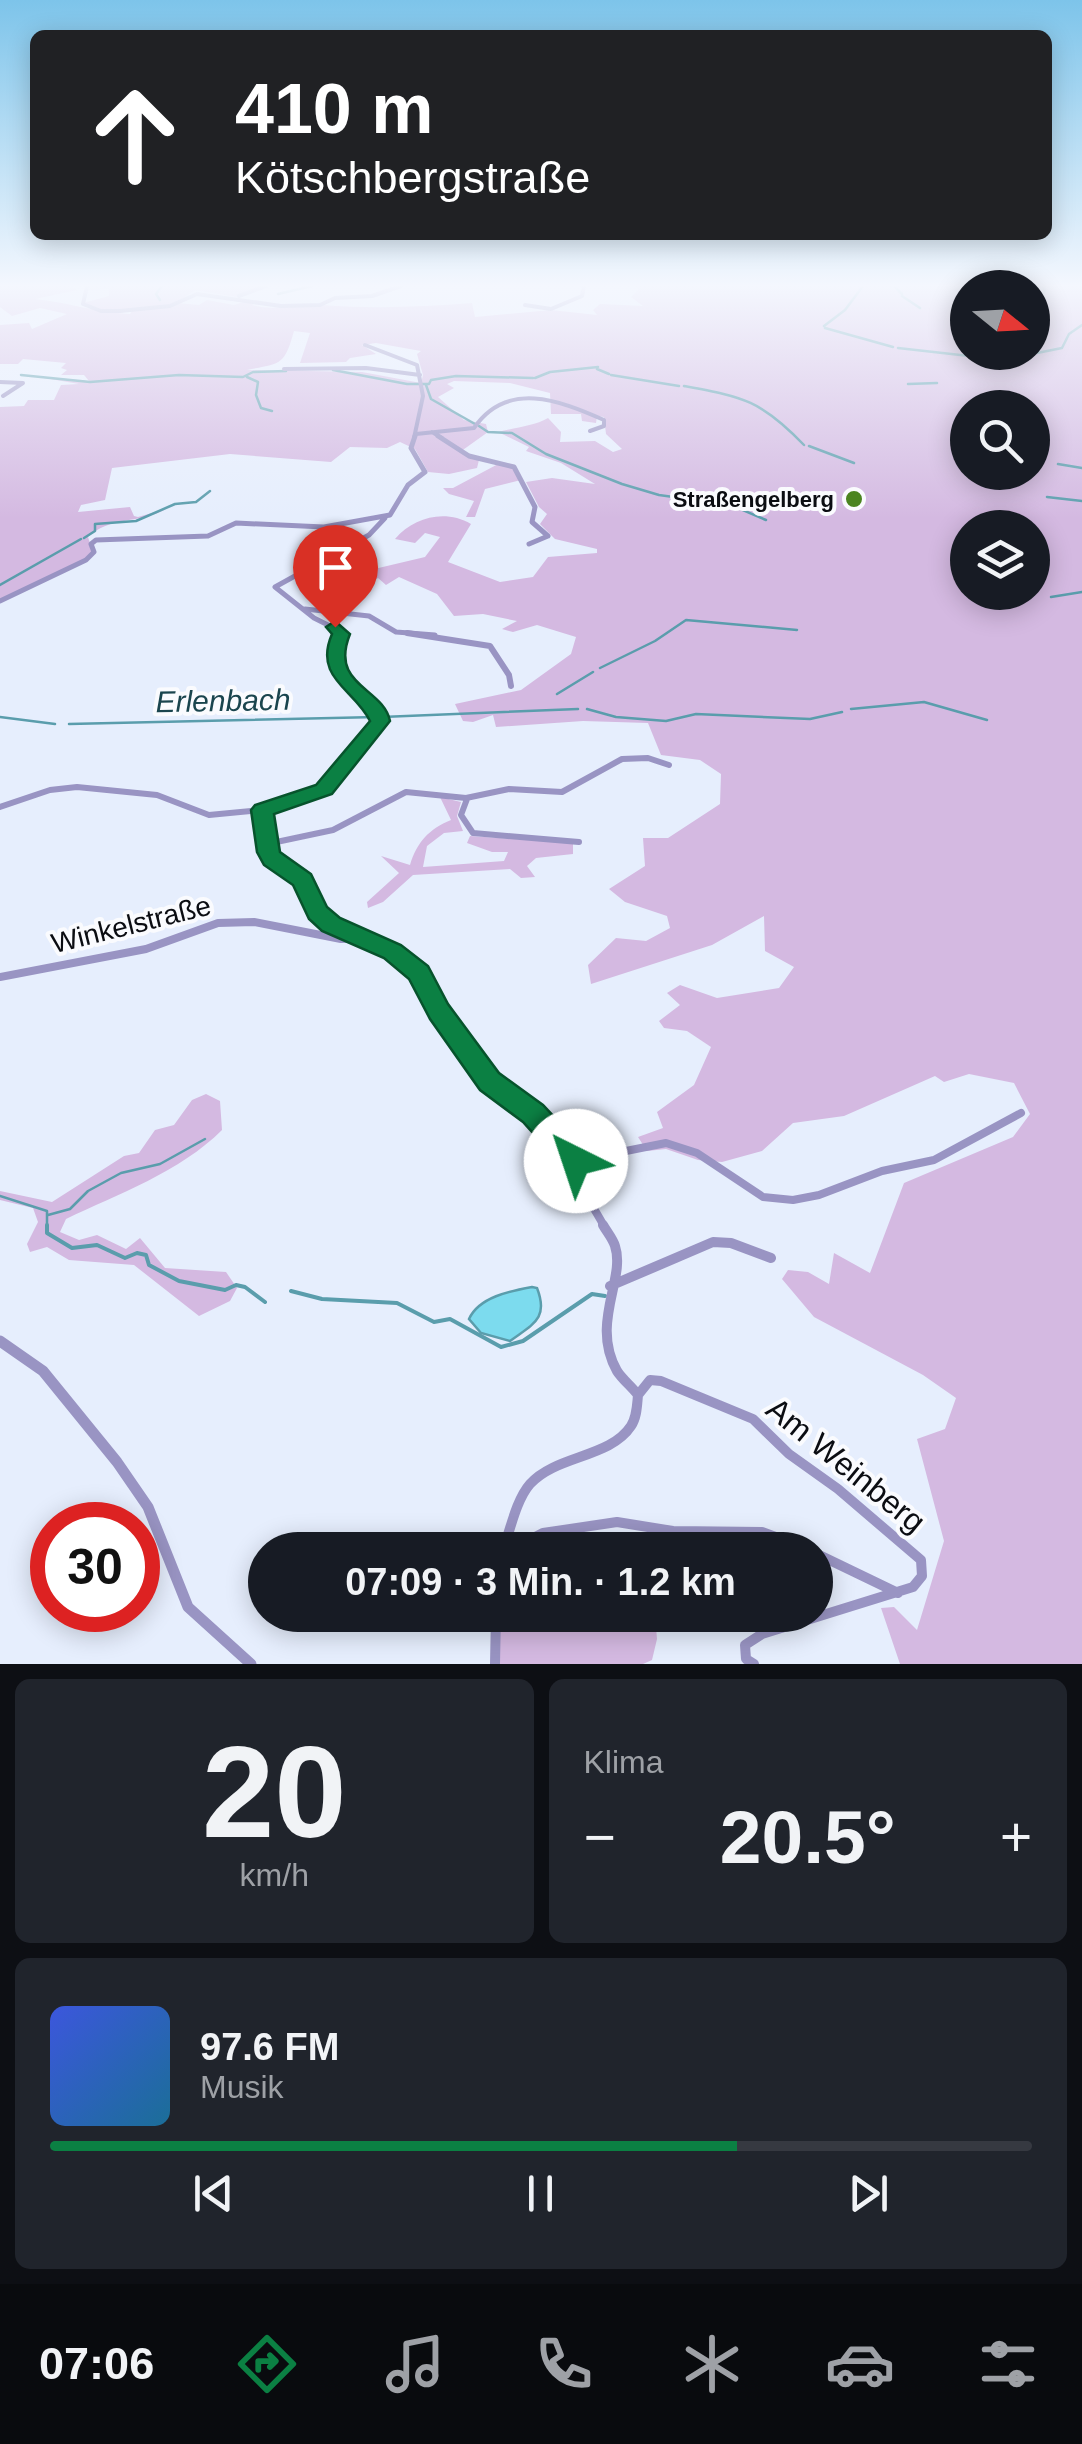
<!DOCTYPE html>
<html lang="de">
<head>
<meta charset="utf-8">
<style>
  body { margin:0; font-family:Arial,sans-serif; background:#20242c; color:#f1f3f6; height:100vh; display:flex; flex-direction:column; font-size:38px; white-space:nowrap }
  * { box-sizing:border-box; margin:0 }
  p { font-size:32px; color:#9ea1a6 }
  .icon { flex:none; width:55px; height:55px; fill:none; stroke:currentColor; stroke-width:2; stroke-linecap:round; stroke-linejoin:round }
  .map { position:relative; height:1664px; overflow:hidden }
  .sheet { display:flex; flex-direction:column; gap:15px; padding:15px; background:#0d0f14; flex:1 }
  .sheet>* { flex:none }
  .top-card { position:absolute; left:30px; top:30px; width:1022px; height:210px; border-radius:15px; box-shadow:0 5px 25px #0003; background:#202124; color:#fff; overflow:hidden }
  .needle { width:65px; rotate:108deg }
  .controls { position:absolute; left:950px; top:270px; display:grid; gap:20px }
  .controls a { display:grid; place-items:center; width:100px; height:100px; border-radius:50%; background:#171b24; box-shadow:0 5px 25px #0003; font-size:50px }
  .speed { position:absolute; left:30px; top:1502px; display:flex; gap:20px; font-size:50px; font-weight:700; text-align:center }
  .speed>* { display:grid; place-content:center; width:130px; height:130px; border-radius:50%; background:#171b24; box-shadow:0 5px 25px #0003; line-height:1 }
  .speed .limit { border:15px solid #d22; background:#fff; color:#111 }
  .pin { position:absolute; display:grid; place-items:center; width:85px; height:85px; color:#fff; margin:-102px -42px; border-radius:50% 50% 50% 0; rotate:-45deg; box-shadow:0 0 10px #0007 }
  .pin .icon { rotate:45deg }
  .me { position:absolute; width:110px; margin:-55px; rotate:319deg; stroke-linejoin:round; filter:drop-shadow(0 0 8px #0008) }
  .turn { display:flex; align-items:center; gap:35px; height:210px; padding:0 40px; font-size:45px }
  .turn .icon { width:130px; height:130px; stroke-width:2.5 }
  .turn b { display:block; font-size:70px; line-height:85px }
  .big { font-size:75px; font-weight:700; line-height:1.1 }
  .sheet .card { flex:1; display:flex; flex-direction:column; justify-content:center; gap:15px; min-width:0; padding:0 35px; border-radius:15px; background:#20242c }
  .sheet .dial { align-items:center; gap:0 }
  .dial b { font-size:130px; line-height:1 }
  .song { display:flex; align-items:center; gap:30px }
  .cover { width:120px; height:120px; border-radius:15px; background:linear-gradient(135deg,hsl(230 70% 55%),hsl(200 70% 35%)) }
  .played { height:10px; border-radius:5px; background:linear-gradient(90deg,#0b8043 70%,#363941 70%) }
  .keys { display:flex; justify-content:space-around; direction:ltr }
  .heat { display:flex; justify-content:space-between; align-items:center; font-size:55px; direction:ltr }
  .sheet .tiles { flex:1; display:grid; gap:15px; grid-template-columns:1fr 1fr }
  .card:last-child { grid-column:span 2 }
  .trip { position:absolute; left:248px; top:1532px; width:585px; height:100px; border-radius:50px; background:#171b24; box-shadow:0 5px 25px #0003; font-weight:700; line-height:100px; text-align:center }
  .tab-bar { display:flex; height:160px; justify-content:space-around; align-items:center; background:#090b0e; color:#9ea1a6 }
  .tab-bar .icon { width:70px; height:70px }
  .tab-bar .active { color:#0b8043 }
  .tab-bar b { font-size:45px; color:#f1f3f6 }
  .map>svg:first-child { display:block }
</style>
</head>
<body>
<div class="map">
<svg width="1082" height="1664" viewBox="0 0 1082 1664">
  <rect width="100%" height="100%" fill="#e6eefd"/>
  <!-- green -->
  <path fill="#d4b9e1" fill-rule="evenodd" d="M0 286H70L77 290 35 299C65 302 95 312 130 314L132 311 102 310 83 303 109 296V289L89 290 88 286H265L236 297 195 290 177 303 199 305 207 300 234 305 250 300 257 302 252 305C275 312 298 303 322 305 372 309 421 307 472 303L475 317 551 310 597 315 593 310 600 304 643 306 631 297 639 289 635 286H1082V1664H900L881 1608 894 1607 917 1630 944 1541 917 1439 945 1429 956 1398 923 1375 814 1317 782 1279 788 1270 808 1272 829 1284 834 1253 870 1273 904 1183 1013 1137 1030 1114 1014 1083 969 1074 944 1082 935 1076 844 1116 793 1123 762 1151 722 1162 698 1160 666 1149 647 1151 638 1137 663 1128 657 1112 694 1085 711 1047 687 1031 664 1028 659 1021 680 1005 667 993 680 985 717 998 779 988 794 967 765 951 764 916 712 945 591 984 588 965 616 938 646 941 670 928 667 916 625 902 609 889 645 866 643 838H668L720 804 721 774 700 760 661 755 648 723 583 721 496 727 493 715 473 722 463 721 455 704 521 690 571 654 576 637 537 625 513 632 502 629 517 621 483 614 454 616 437 594 399 577 386 585 378 578 357 589 335 585 332 579 425 557 440 537 425 533 415 543 395 539C414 517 445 509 471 524L448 562 500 582 533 577 548 557 597 553V549L555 539 540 524 547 514 539 507 526 482 552 478 595 484 561 463 526 451 529 447 498 432C517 427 534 426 548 418L561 432 560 442 595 441 613 452 622 449 606 434 604 417 597 416 596 423 582 421 581 414H551L550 393 510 383 454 381 447 384 454 388 438 397 464 420 486 424 488 432 460 452 479 460 477 468 449 474 428 472 415 449 400 442 387 448 350 447 331 462 230 454 112 468 105 500 81 505 78 512 130 507 134 516 138 517 166 509C140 524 109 516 88 537L93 553 86 560 0 601V407L24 406 28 400H54L61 385 79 384 33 376 89 381 84 375H61L67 370 61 368 66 363 23 359 18 364H0V325L29 323 32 329 67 314 40 308 12 316 0 307ZM968 288H1032V352H968ZM294 331 310 333 300 363 346 362 350 358 376 354 362 345 376 343 421 351 417 354 423 375 421 383 362 372 247 370C280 363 284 367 294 331ZM968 408H1032V472H968ZM968 528H1032V592H968Z
    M500 463 514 468 521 480 485 489 475 517H466L474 501 449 494 443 488H453Z
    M440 797 461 802 457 816 463 831 444 833 427 846 423 867 504 861 508 852H492L467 843 470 836 573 843V854L536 858 527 866 535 877 521 878 510 869 413 875 383 902 368 908 367 902 399 873 381 856 410 865C417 842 429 829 451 820Z
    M206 1094 220 1101 222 1130C180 1172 118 1194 66 1219L60 1232 79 1240 97 1235 126 1249 140 1238 165 1268 226 1272 237 1288 230 1301 199 1316 134 1265 69 1260 47 1247 30 1252 27 1244 38 1222 33 1208 0 1200V1191L52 1202 124 1156 139 1153 155 1130 174 1125 192 1100Z
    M499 1615H655L657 1639 652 1660 643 1664H497Z"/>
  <!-- water -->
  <path fill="#7cdbee" stroke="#5a9dac" stroke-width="2.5" d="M532 1287 537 1288C549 1319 533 1324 510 1341L481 1333 469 1319C479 1297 510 1291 532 1287Z"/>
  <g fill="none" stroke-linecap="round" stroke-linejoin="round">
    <!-- stream-far1 -->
    <path stroke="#5a9dac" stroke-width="2.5" d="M894 286 902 294
      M278 294 312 286
      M902 296 920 308
      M1039 299 1045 291 1043 286
      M160 300 156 294 162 286
      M1032 302 1037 300
      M824 326 845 310 863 286
      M825 328 893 347
      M898 348 987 358
      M1037 353 1062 348 1069 334 1082 325
      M597 369 609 374
      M333 370 407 384H429L431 380 456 376 533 378
      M21 375 90 382 179 375 243 377 253 372 286 371
      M611 375 679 386
      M247 377 258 382 256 395 261 408 272 411
      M535 378 550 372 598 367
      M908 384 937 383
      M426 385 431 399 475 424
      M684 386C743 397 761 400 804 445
      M479 426 488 432 512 433 546 454 622 484 659 495 731 505 766 520
      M809 446 854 463
      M1058 464 1082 468
      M1047 497 1082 501
      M84 538 95 531V524L136 521 175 504 196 502 210 491
      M0 585 81 539
      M1051 597 1082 592
      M600 668 655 641 686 620 797 630
      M557 694 593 672
      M587 709 616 717 666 721 696 714 810 719 842 712
      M851 709 924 702 987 720
      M0 717 55 724
      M382 717 578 709
      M69 724 377 717
      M0 1196 47 1211V1228
      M48 1215 70 1209 88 1191 121 1173 160 1164 205 1139"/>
    <!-- stream -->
    <path stroke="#5a9dac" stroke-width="4" d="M47 1225V1233L72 1248 97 1245 125 1258 137 1253 146 1255 149 1265 179 1281 225 1290 236 1285 245 1287 265 1302
      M291 1291 322 1299 397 1303 434 1322 450 1319 501 1347 523 1341 592 1294 605 1296"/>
    <!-- minor-far4 -->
    <path stroke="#9994c3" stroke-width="4" d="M87 286 83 304 101 311H120L170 306 197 294 281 306 320 305 335 298 372 296 401 286
      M239 296 266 286
      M525 305 551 309 582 296 584 286
      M365 345 417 365 423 396 414 438
      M284 369 366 368 420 375
      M0 382 23 383 3 396
      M432 432 442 438
      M416 434 474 428C507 380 559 400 604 420V426L590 431"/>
    <!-- minor-far3 -->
    <path stroke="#9994c3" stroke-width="5" d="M438 436 469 456 514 467 535 507 532 522 548 536 529 544
      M0 601 86 560 94 552 91 544 96 540 208 536 236 523 324 527 390 515 408 485 425 472 411 448 415 436
      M305 609 369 616 396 632 435 635
      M339 635 340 631 314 618 275 587 369 535 385 518"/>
    <!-- minor-far2 -->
    <path stroke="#9994c3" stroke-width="6" d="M407 633 490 646 509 675 511 686
      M467 799 461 815 473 833 579 842
      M0 807 50 790 77 787 157 795 209 815 262 810 327 787 375 730 380 717C354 687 326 678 340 633
      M262 810 272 859 303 880 308 892
      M267 844 333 830 406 792 466 798 509 789 562 792 622 759 648 758 669 765"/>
    <!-- minor-far1 -->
    <path stroke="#9994c3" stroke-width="8" d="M307 890 317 913 354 938
      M0 977 146 949 218 923 254 922 341 939C420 933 445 1033 489 1080 515 1107 555 1123 574 1157 580 1168 581 1183 586 1194 591 1205 599 1216 605 1228
      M576 1161 666 1143 697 1153 763 1197 793 1200 819 1195 882 1171 934 1160 1021 1113"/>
    <!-- minor -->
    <path stroke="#9994c3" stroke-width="10" d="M610 1286 713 1242 731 1243 771 1258
      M638 1395 650 1380 661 1381 753 1419 789 1454 838 1489 921 1560 922 1576 913 1587 762 1634 745 1645 746 1659 754 1664
      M503 1550C510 1531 516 1500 530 1484 556 1455 610 1458 631 1426 637 1417 637 1405 638 1395 632 1387 622 1379 617 1371 590 1323 626 1279 615 1246 613 1239 607 1232 603 1225
      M510 1550 543 1533 617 1522 673 1531 762 1532 811 1550
      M815 1553 898 1593
      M495 1664 496 1615"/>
    <!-- tertiary -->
    <path stroke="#9994c3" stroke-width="11" d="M0 1341 43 1371 117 1462 148 1507 188 1607 251 1664"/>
  </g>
  <!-- sky -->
  <linearGradient id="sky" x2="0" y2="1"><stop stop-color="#7dc4ea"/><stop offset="0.55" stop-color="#f4f7fe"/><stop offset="1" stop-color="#f4f7fe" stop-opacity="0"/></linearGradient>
  <rect width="1082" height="519" fill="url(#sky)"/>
  <!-- route -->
  <path fill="#0b8043" stroke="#07532c" stroke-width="2.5" d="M335 621 350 634C329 686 383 687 390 721L332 794 274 814 280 852 311 874 327 907 340 918 401 945 428 966 448 1004 499 1073 543 1105 587 1152 591 1161 587 1170 576 1174 566 1170 523 1122 480 1090 430 1019 409 979 384 958 322 931 309 919 293 885 264 865 257 852 251 810 255 805 316 785 370 721C354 689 313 678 332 634L326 627Z"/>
  <!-- markers -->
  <circle fill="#4b8420" stroke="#fafbfe" stroke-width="4" cx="854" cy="499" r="10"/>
  <g text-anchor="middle" stroke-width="8" stroke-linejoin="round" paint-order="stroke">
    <!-- far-poi labels -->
    <g font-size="22" font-weight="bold" fill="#0b0d12" stroke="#fafbfe" text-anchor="end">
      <text x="834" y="507">Straßengelberg</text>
    </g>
    <!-- street labels -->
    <g font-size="28" fill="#0b0d12" stroke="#fafbfe">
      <text transform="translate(131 924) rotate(-14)" y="10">Winkelstraße</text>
    </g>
    <!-- water labels -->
    <g font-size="30" font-style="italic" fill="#1a454e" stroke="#fafbfe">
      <text transform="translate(223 701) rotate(-1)" y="10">Erlenbach</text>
    </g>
    <!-- near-street labels -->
    <g font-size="32" fill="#0b0d12" stroke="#fafbfe">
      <text transform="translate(846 1465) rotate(39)" y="11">Am Weinberg</text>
    </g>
  </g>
</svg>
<div class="controls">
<a><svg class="needle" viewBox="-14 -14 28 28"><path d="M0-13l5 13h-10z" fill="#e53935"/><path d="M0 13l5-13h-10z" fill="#9ea1a6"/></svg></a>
<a><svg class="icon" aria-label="search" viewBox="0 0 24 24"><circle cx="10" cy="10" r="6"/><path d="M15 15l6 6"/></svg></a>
<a><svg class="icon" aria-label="layers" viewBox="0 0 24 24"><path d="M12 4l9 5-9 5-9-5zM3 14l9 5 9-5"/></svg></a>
</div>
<div class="speed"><div class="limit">30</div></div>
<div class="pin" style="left:335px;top:627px;background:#d93025"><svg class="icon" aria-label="arrive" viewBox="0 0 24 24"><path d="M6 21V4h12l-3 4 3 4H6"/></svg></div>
<svg class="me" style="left:576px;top:1161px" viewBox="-20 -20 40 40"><circle r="19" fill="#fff"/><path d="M0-13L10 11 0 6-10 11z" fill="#0b8043"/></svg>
<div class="trip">07:09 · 3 Min. · 1.2 km</div>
<div class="top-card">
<div class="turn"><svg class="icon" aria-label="ahead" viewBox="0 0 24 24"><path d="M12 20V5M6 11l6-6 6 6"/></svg><div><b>410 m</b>Kötschbergstraße</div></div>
</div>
</div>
<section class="sheet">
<div class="tiles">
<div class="card dial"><b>20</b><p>km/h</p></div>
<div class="card"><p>Klima</p>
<div class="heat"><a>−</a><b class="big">20.5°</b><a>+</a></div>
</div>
<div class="card">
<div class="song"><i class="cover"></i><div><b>97.6 FM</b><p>Musik</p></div></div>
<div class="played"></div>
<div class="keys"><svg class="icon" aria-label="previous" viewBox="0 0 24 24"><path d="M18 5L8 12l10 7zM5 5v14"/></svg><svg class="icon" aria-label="pause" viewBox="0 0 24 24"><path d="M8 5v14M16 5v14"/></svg><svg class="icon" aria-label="next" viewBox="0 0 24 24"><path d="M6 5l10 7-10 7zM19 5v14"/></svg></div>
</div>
</div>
</section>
<nav class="tab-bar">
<b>07:06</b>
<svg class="icon active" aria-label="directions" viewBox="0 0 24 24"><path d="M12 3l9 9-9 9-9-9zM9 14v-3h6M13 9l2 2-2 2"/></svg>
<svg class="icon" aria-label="music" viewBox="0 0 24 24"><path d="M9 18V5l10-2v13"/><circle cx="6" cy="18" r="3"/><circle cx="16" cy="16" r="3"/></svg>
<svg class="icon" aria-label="phone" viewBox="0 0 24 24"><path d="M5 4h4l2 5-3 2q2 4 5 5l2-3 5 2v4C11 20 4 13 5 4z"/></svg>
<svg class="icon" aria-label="climate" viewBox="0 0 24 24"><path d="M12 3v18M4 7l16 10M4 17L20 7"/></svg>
<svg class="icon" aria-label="car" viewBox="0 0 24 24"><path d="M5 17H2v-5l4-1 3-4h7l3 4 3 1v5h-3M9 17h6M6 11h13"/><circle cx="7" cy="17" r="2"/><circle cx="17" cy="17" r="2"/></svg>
<svg class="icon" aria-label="filters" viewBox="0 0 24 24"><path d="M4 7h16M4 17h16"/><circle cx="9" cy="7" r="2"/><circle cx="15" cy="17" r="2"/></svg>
</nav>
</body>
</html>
